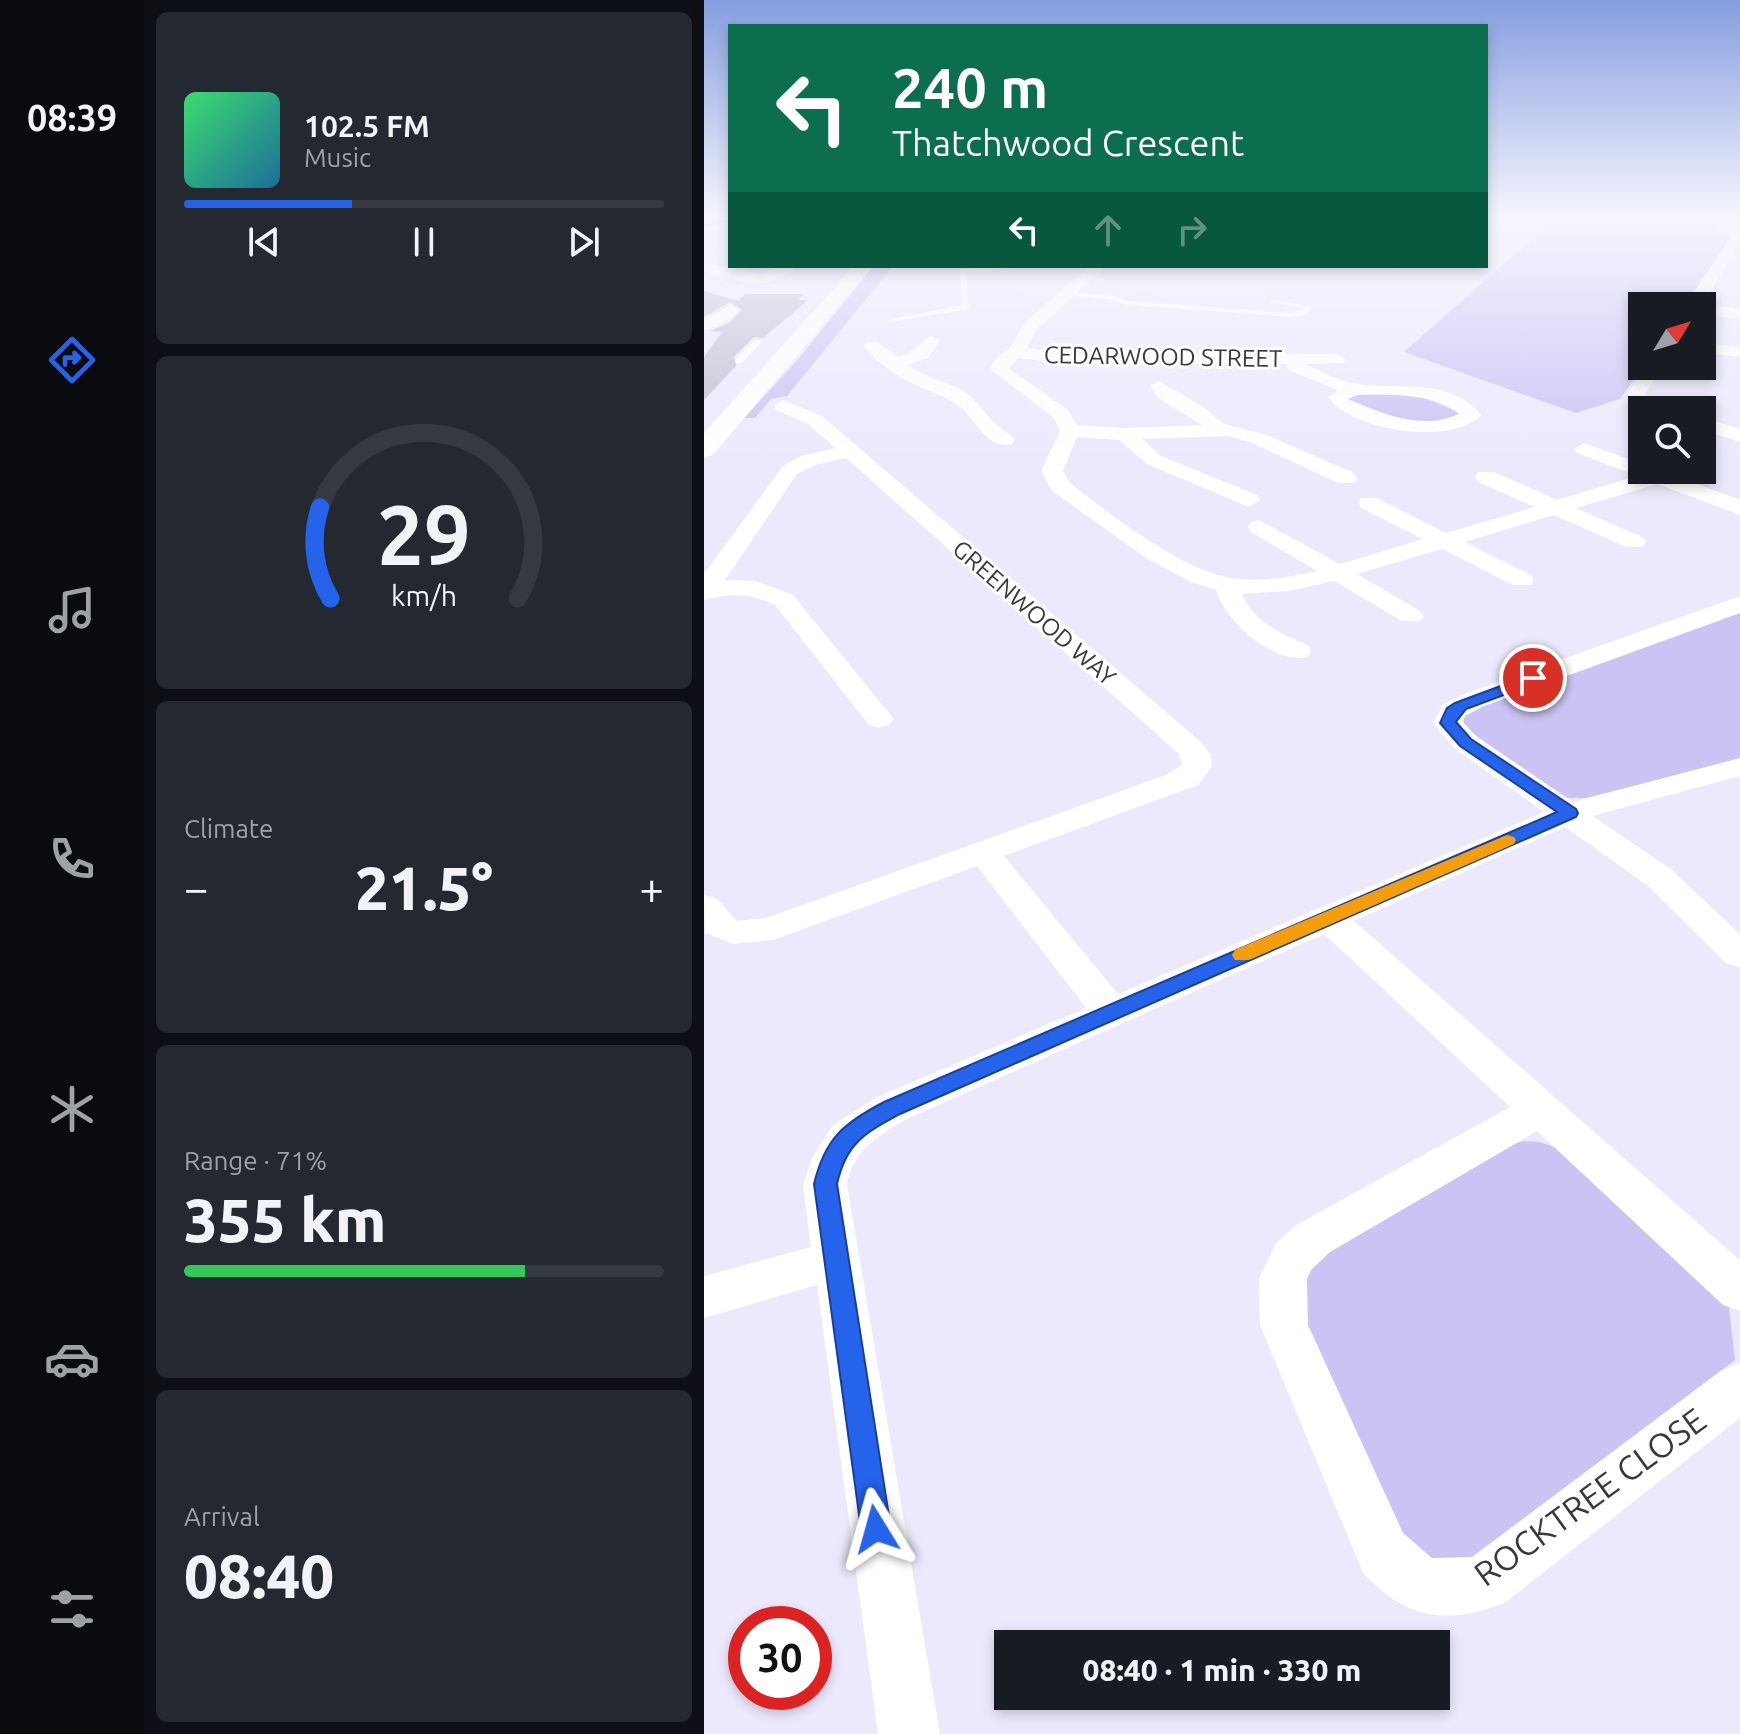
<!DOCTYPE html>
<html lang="en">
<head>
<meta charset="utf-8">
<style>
  body { margin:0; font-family:Ubuntu,sans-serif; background:#242831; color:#f1f3f6; height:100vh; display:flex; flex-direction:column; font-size:30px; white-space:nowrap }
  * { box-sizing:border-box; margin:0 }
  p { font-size:26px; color:#9ea1a6 }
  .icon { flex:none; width:44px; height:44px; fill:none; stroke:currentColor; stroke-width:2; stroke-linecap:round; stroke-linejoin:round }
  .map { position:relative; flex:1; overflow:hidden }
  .sheet { display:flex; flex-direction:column; gap:12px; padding:12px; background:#0d0f14; width:560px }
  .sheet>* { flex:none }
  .banner { position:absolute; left:24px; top:24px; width:760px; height:244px; border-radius:0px; box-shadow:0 4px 12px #0003; background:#0b6e4f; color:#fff; overflow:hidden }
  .needle { width:52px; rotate:52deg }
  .tools { position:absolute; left:924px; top:292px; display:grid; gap:16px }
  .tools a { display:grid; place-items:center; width:88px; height:88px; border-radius:0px; background:#171b24; box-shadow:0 4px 12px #0003; font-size:40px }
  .speed { position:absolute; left:24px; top:1606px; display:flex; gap:16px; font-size:40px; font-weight:700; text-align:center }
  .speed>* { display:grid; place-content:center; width:104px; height:104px; border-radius:50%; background:#171b24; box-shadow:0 4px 12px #0003; line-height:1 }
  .speed .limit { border:12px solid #d22; background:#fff; color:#111 }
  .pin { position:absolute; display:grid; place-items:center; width:68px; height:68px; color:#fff; margin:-34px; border:4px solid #fff; border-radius:50%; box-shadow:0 2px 8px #0007 }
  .me { position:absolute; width:88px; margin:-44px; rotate:352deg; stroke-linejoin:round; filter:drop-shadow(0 0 6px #0008) }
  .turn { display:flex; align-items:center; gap:28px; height:168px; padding:0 32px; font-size:36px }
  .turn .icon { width:104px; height:104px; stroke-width:2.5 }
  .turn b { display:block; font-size:56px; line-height:68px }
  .lanes { display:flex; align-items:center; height:76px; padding:0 32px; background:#0003; justify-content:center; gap:40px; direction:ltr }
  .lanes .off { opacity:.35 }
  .big { font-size:60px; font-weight:800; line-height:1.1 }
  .sheet .widget { flex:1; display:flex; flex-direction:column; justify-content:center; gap:12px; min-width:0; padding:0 28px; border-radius:12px; background:#242831 }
  .sheet .dial { align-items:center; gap:0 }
  .dial svg { height:208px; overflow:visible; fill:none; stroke:#363941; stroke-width:7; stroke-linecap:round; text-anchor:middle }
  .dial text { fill:#f1f3f6; stroke:none }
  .song { display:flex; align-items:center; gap:24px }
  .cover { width:96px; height:96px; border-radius:12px; background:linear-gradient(135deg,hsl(140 70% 55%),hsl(200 70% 35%)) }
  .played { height:8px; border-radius:4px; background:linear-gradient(90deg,#2563eb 35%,#363941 35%) }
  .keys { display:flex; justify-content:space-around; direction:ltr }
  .heat { display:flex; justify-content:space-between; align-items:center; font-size:44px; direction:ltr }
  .charge { height:12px; border-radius:6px; background:linear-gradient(90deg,#34c759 71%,#363941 0) }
  .trip { position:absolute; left:290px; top:1630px; width:456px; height:80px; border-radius:0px; background:#171b24; box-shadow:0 4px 12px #0003; font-weight:800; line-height:80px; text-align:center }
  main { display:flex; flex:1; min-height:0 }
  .dock { display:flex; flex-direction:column; width:144px; justify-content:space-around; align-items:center; background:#090b0e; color:#9ea1a6 }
  .dock .icon { width:56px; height:56px }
  .dock .active { color:#2563eb }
  .dock b { font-size:36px; color:#f1f3f6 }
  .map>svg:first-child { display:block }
</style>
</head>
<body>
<main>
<nav class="dock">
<b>08:39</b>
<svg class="icon active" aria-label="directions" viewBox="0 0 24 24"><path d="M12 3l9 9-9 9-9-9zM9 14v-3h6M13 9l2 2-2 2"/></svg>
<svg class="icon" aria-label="music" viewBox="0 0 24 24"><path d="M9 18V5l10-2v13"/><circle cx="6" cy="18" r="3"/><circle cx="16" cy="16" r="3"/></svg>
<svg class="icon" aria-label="phone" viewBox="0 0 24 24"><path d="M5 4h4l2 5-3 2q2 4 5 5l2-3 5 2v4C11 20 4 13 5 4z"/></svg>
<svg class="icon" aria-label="climate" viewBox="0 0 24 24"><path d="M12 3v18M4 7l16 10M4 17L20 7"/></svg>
<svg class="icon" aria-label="car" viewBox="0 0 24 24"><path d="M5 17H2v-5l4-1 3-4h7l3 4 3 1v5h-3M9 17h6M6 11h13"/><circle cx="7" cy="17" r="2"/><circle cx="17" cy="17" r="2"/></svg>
<svg class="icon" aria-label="filters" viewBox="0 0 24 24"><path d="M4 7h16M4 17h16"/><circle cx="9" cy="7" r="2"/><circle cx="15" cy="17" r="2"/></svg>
</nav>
<section class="sheet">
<div class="widget">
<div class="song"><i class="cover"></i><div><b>102.5 FM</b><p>Music</p></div></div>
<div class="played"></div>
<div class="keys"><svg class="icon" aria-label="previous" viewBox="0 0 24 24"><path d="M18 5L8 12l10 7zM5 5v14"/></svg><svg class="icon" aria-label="pause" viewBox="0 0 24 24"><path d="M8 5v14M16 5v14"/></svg><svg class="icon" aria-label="next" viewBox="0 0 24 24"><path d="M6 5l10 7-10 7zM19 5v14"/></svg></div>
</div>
<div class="widget dial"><svg viewBox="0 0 100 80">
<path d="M14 69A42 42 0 1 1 86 69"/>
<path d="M14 69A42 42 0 0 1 10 34" stroke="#2563eb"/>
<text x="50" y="56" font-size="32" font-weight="700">29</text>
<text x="50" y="72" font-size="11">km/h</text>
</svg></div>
<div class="widget"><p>Climate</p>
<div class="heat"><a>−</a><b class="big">21.5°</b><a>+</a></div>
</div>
<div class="widget"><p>Range · 71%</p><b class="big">355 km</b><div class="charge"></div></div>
<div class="widget"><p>Arrival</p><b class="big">08:40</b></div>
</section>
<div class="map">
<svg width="1036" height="1734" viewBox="0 0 1036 1734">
  <rect width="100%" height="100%" fill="#ece9fd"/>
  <!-- green -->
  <path fill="#ccc3f5" d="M852 218H1016L1010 229 1029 235 980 306H938L939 366 916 399 872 413 700 352Z
    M170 266H189L83 396 67 399 51 418H40L90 364Z
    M704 391 760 414 718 426 641 401 642 395Z
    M1036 609V759L882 798H863L758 732 757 714Z
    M820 1141 836 1142 858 1150 1024 1300 1031 1360 761 1563 737 1569 698 1538 597 1323 593 1294 611 1256 805 1145Z"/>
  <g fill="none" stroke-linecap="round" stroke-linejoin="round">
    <!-- stream -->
    <path stroke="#907dd1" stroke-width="4" d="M0 225 26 220"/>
  </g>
  <!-- building -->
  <path fill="#c1bed1" d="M0 291 34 301 41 294H100L94 300H104L59 338 50 337 30 357 32 366 0 400V357L18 332 6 331 25 323 38 310 26 302 0 317Z"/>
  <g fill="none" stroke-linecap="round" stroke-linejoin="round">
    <!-- lane -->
    <path fill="#fff" fill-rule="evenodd" d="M295 266H337L262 272 265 309 187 322 183 320 258 305 256 269Z
      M597 266H634L631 268Z
      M678 266H698V267L695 269Z
      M364 292 406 295 424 301 588 313 599 308 565 302 569 300 608 307 602 315 588 317 423 305 405 299 361 296Z
      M52 339 59 341 38 363H32V359Z"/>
    <!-- street -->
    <path fill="#fff" fill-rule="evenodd" d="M1028 222 1036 229V244L1000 301V304L1036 309V319L998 313V306H985L984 301 1027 237 1021 226Z
      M15 223 26 226V234L10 230 8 227Z
      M0 263 57 274 77 266H93C69 293 30 281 0 272Z
      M386 266H402L333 329 323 348 355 353 633 354 642 359 639 363 601 364C617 371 636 382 653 384 694 390 748 377 777 415 748 447 645 430 624 397L634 390 584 370 583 364 355 363 315 358 304 368 364 410 373 425 420 428 498 425 454 398 446 386 455 381 501 408 520 424 560 434 650 473 653 478 650 483H634L546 442 523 436 438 439 457 456 553 495 556 500 545 507 443 464 415 440 373 437 359 471 365 482C404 513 474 567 522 577 552 583 583 578 613 571L547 532 544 527 547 522 555 520 636 564 719 539 657 508 654 503 657 498H673L742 533 831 507 774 482 771 477 774 472H790L853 500 933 476 873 453 870 449 880 443 938 464V470H955L1036 500V515L953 484 872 508 938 537 942 542 938 547H922L850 515 761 542 827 575 830 580 827 585H809L738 549 653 574 716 611 720 616 716 621H698L630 581 585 591 538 594C550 621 577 635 604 645L607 651 604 657C569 665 521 621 512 590L485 581 442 558 348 491 337 471 356 431 349 417 286 369 292 358 305 349 320 323ZM653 395C685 395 728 392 755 414 717 431 680 414 644 399Z
      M27 305 35 310C25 322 14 326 0 330V320Z
      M228 336 236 341 224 358 204 365C220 377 238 380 256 389 272 398 279 412 292 424 298 430 306 433 311 440L308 444C283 450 271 419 255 406 239 394 221 391 204 381 189 374 170 359 160 346L162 342H174L194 357C213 352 218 338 228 336Z
      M998 343 1036 347V357L998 353Z
      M941 366H959L941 394 971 410C951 410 934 412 923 394Z
      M79 400 118 416 497 742 507 755 508 766 494 785 300 856 414 994 840 812 750 748 729 723 739 705 760 694 1036 596V613L780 706 761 716 759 722 772 736 869 802 1036 758V776L889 816 968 870 1036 934V967L1023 964 944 886 861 827 650 921 1036 1260V1311L1019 1305 833 1131 626 1252 607 1270 603 1279 604 1325 699 1533 728 1558 768 1557 1018 1370 1036 1363V1418L802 1602C745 1626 702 1620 659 1573L556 1325 555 1279 572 1243 594 1224 806 1107 620 934 203 1119C174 1135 150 1150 143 1184L236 1734H174L113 1285 0 1318V1276L107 1247 99 1184 108 1158 129 1125 173 1097 382 1008 273 866 69 940 29 944 1 933 0 895 12 898 33 921 62 918 462 775 478 765 475 754 142 458 111 465 93 474 21 580 52 581 89 595 185 713 190 719 185 725 175 728 165 725 71 605C44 593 28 593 0 600V574L79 466 97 456 131 448 104 424 72 410 70 406Z
      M998 417 1036 429V442L998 430Z"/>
    <!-- secondary -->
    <path fill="#fff" fill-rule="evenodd" d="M150 266H169L9 455 0 457V433Z"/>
  </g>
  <!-- sky -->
  <linearGradient id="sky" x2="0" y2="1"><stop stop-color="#859edf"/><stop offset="0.47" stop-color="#f6f5fe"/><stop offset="1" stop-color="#f6f5fe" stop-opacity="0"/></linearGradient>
  <rect width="1036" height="461" fill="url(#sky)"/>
  <!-- route -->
  <path fill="#2563eb" stroke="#184099" stroke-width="2" d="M829 674 837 678 835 682 762 709 752 722 767 739 872 809 874 813 872 817 196 1114C161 1133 142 1143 133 1184L187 1529 182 1540 172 1544 161 1540 157 1529 110 1184C121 1138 140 1123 180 1102L853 812 756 746 736 723 743 708 751 703Z"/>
  <!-- slow -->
  <path fill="#f59e0b" d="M803 835 810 837 812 840 810 844 545 960H531L528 955 531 950Z"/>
  <g text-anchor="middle" stroke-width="6" stroke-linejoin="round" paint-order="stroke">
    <!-- far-street labels -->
    <g font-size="24" fill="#393840" stroke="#fff">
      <text transform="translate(459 357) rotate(1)" y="8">CEDARWOOD STREET</text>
      <text transform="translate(330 613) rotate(41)" y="8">GREENWOOD WAY</text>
    </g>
    <!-- near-street labels -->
    <g font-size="34" fill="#393840" stroke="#fff">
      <text transform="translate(886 1497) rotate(-36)" y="12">ROCKTREE CLOSE</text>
    </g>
  </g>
</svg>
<div class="tools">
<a><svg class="needle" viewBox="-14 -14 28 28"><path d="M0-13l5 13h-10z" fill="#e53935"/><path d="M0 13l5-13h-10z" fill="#9ea1a6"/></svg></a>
<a><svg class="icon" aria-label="search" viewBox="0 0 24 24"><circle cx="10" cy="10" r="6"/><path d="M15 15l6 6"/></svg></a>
</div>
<div class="speed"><div class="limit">30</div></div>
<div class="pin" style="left:829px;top:678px;background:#d93025"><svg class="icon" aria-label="arrive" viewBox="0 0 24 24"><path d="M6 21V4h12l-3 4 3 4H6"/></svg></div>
<svg class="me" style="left:172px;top:1529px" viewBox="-20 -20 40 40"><path d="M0-17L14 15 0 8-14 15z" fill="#2563eb" stroke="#fff" stroke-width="4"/></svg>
<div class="trip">08:40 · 1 min · 330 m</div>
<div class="banner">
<div class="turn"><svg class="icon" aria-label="left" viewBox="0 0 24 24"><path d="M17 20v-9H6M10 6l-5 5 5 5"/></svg><div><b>240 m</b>Thatchwood Crescent</div></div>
<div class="lanes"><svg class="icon" aria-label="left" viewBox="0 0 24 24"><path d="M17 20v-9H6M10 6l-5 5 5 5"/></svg><svg class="icon off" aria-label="ahead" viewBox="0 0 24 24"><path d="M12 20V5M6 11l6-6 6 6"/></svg><svg class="icon off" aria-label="right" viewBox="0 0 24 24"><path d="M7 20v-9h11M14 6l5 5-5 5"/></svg></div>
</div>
</div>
</main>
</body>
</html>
